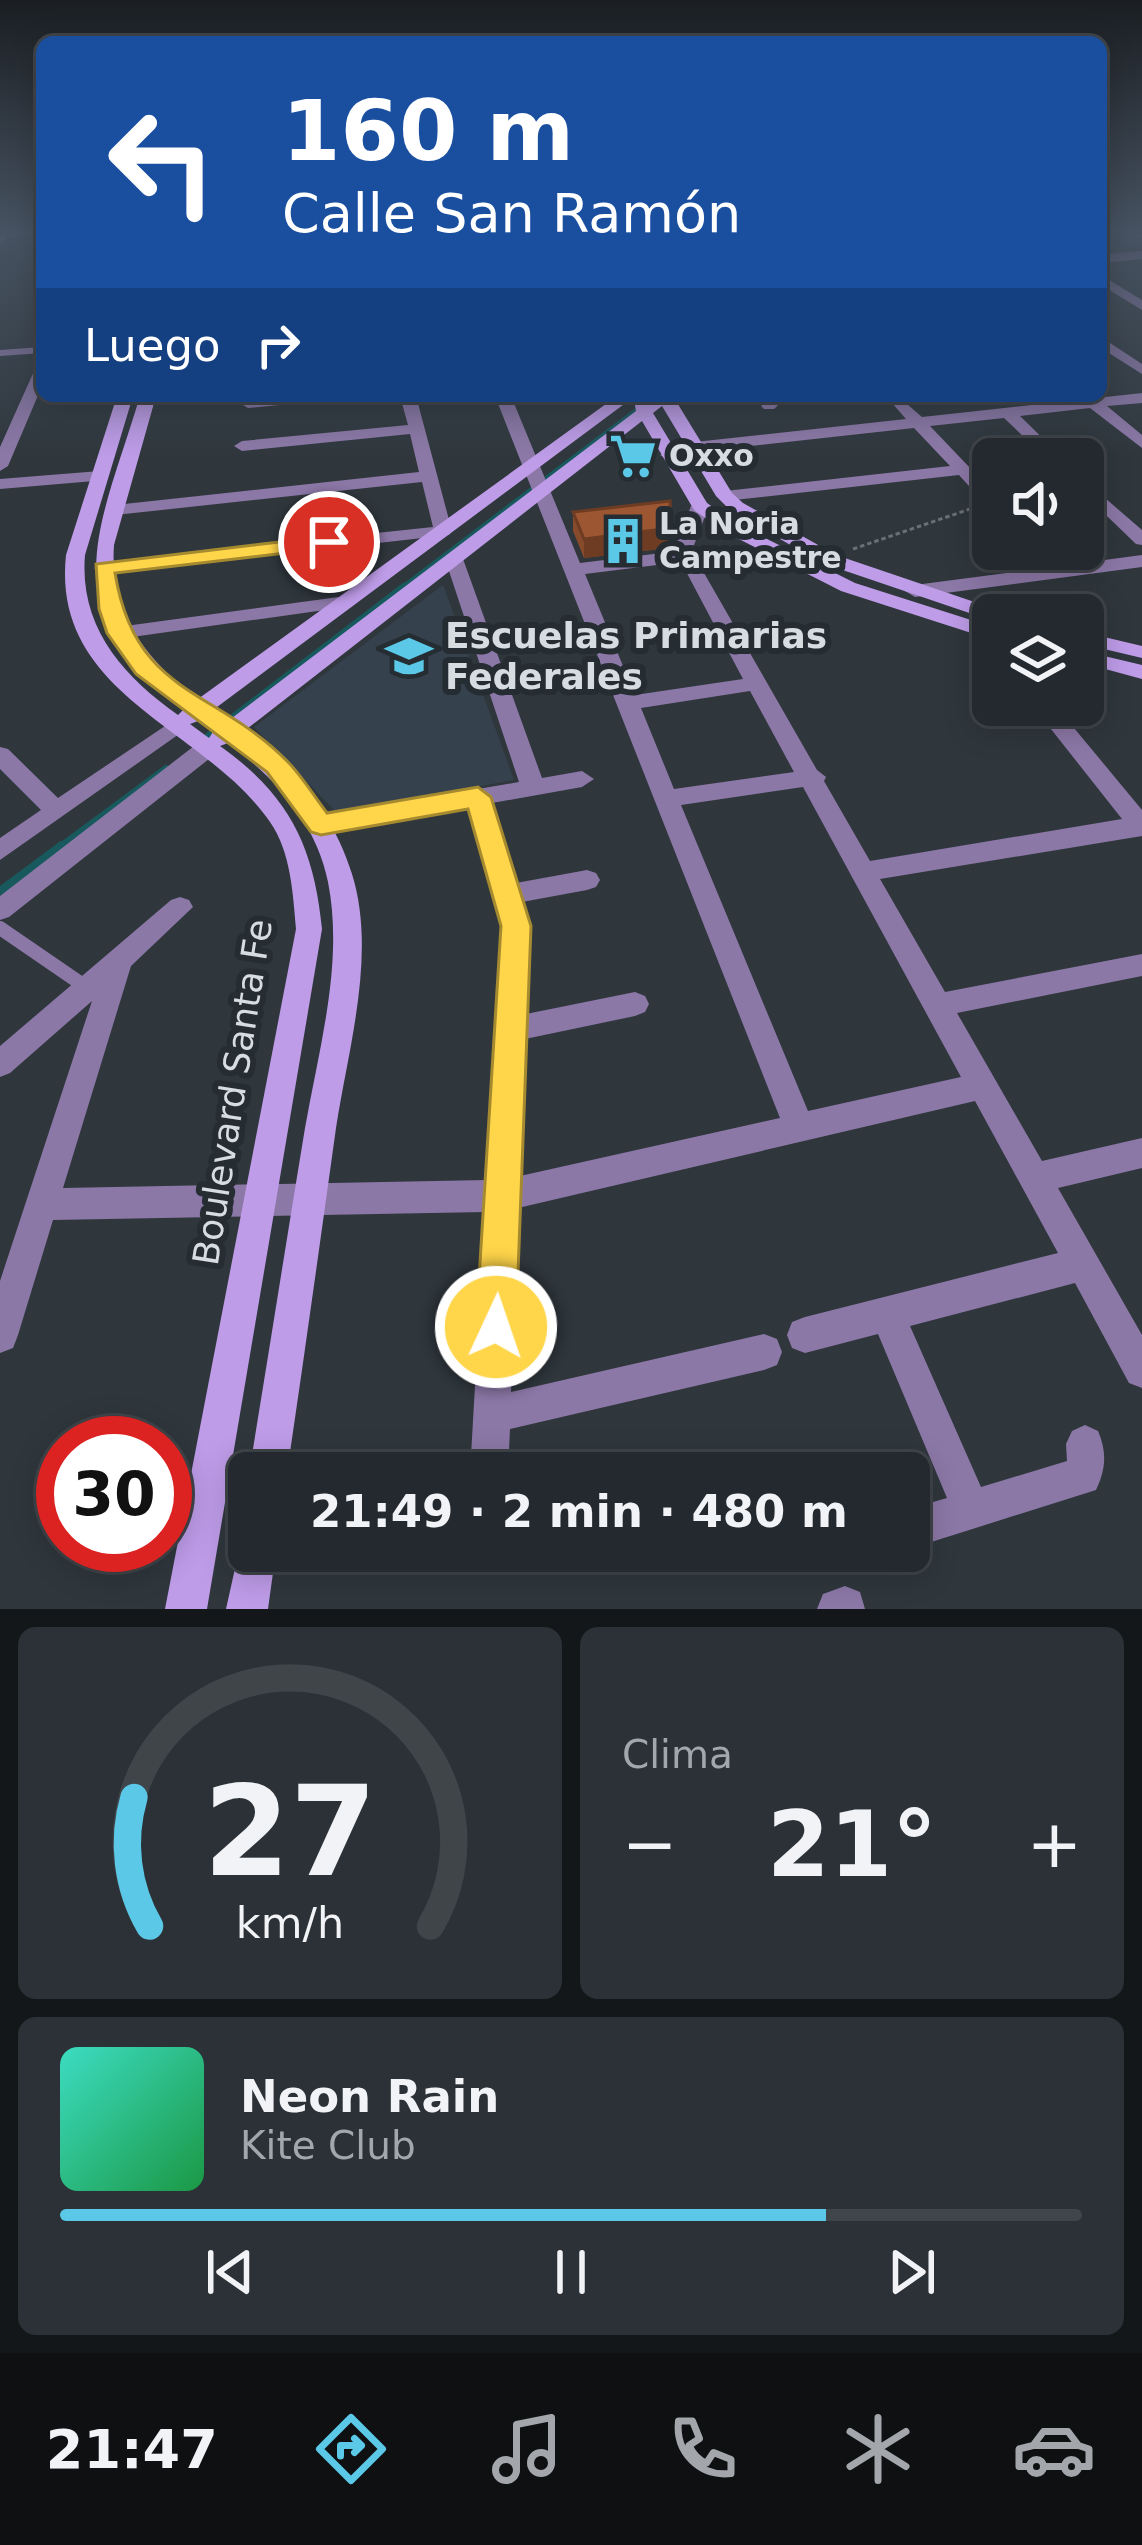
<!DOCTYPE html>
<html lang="es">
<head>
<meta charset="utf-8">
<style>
  body { margin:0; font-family:"DejaVu Sans",sans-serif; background:#2b3136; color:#f1f3f6; height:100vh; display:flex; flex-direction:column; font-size:45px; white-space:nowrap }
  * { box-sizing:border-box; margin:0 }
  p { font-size:39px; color:#a3a6aa }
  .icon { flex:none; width:66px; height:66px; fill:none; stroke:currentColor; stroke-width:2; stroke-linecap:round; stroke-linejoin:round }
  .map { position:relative; height:1609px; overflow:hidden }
  .drawer { display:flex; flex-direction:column; gap:18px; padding:18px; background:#131719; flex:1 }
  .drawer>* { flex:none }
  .banner { position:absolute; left:36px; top:36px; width:1071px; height:366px; border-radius:18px; box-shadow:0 6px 30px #0003,0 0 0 3px #40454a; background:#1a4fa0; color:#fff; overflow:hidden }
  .controls { position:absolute; left:972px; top:438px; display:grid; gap:24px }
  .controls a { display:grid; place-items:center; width:132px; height:132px; border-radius:18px; background:#23292e; box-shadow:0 6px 30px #0003,0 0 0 3px #40454a; font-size:60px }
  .speed { position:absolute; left:36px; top:1416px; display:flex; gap:24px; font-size:60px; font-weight:700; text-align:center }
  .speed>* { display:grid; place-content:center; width:156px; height:156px; border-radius:50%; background:#23292e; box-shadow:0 6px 30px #0003,0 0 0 3px #40454a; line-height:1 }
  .speed .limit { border:18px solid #d22; background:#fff; color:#111 }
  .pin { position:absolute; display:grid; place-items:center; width:102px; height:102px; color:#fff; margin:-51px; border:6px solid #fff; border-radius:50%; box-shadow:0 3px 12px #0007 }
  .me { position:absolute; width:132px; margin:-66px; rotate:3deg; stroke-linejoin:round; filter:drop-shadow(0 0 9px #0008) }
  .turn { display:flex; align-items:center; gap:42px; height:252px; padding:0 48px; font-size:54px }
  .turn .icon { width:156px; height:156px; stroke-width:2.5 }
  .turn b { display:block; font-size:84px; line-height:102px }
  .then { display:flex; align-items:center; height:114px; padding:0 48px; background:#0003; gap:24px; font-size:45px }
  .big { font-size:90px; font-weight:700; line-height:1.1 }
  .drawer .card { flex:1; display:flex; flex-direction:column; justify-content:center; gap:18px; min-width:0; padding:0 42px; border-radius:18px; background:#2b3136 }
  .drawer .dial { align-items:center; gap:0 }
  .dial svg { height:312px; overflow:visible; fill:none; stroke:#40454a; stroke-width:7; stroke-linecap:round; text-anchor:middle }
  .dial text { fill:#f1f3f6; stroke:none }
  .song { display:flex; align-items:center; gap:36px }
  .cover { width:144px; height:144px; border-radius:18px; background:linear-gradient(135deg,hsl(170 70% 55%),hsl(140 70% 35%)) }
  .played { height:12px; border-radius:6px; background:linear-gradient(90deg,#5ac8e6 75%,#40454a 75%) }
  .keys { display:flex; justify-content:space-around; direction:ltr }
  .heat { display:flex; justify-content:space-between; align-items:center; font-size:66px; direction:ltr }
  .drawer .tiles { flex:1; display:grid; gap:18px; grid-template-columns:1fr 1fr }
  .card:last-child { grid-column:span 2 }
  .trip { position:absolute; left:228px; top:1452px; width:702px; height:120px; border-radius:18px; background:#23292e; box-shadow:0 6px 30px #0003,0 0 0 3px #40454a; font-weight:700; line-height:120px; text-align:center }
  .dock { display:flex; height:192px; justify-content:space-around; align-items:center; background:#0e1012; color:#a3a6aa }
  .dock .icon { width:84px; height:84px }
  .dock .selected { color:#5ac8e6 }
  .dock b { font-size:54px; color:#f1f3f6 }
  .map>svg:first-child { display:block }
</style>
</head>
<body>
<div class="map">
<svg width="1142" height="1609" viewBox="0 0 1142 1609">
  <rect width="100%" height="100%" fill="#2f373d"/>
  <!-- built -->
  <path fill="#35424d" d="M443 585 514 780 336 812 254 727Z"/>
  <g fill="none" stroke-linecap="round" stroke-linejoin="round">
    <!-- stream-far2 -->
    <path stroke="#17595d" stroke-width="4.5" d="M400 589 635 411"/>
    <!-- stream-far1 -->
    <path stroke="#17595d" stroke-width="6" d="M205 738 404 586
      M58 848 166 768"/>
    <!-- stream -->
    <path stroke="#17595d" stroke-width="8" d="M0 891 62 845"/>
    <!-- path -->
    <path stroke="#6a7176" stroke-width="3" stroke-dasharray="4.5 3" stroke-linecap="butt" d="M853 549 973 508"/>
    <!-- lane-far1 -->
    <path stroke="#8c78a7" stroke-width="6" d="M0 240 6 234 39 232
      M0 353 42 350"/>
    <!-- lane -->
    <path stroke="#8c78a7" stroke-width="14" d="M0 928 86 987"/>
    <!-- street -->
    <path fill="#8c78a7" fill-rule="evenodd" d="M1130 232H1142V239Z
      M1142 251V259L1101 263V255Z
      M1101 275 1142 300V310L1101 285Z
      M1101 337 1142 364V374L1101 348Z
      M42 365V386L8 466 0 471V447L35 369Z
      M1142 393V403L1107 406 1142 435V448L1090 408 1020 416 1064 459H1047L1004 418 930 426 993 492V507L987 506 959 475 725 501 716 496 725 491 950 466 914 428 697 452 668 460 660 455 695 442 906 419 892 403 900 398 922 417Z
      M273 396H328L320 401 248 408 240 403Z
      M400 396H416L452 531 449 535 103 574 94 568 103 562 433 527 422 482 115 515 106 510 115 505 419 472 410 434 242 451 234 446 242 441 408 425Z
      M495 396H511L580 563 678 551 676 545 691 506 706 502 709 506 694 545 700 566 817 770 826 777 824 781 870 861 1122 819 1032 705H1055L1142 810V836L880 879 945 992 1142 954V976L957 1013 1042 1161 1142 1138V1168L1058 1188 1142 1335V1388L1129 1383 1075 1283 910 1326 981 1487 1067 1461 1066 1444 1072 1431 1085 1425 1098 1431C1107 1452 1106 1469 1096 1490L909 1549V1509L947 1498 878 1334 805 1353 792 1348 787 1335 792 1322 805 1317 1058 1253 975 1101 518 1208 511 1392 764 1334 777 1339 782 1352 777 1365 764 1370 510 1429 508 1473H470L485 1212 53 1220 18 1335 13 1348 0 1353V1281L92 1001 10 1073 0 1077V1046L171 900 180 897 189 900 193 907 131 966 63 1188 487 1180 503 926 469 807 321 834 309 825 321 816 519 782 445 559 447 555 454 553 463 559 542 778 582 771 594 779 582 787 492 803 516 883 587 870 596 873 600 880 596 887 587 890 522 902 529 926 526 1014 635 992 645 996 649 1004 645 1012 635 1016 525 1039 520 1176 780 1118ZM681 562 743 679 635 695 585 574ZM750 691 794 772 674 789 641 708ZM803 787 961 1077 808 1111 681 805Z
      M771 396H788L774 409H764L761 406Z
      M100 471 108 476 106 480 0 489V479Z
      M1083 479 1142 530V545L1136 544 1083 493Z
      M1142 555V567L915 597 905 591 915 585Z
      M346 596 353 598V606L118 639 108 633 118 627Z
      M174 720 182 722 185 727 182 732 0 860V838L41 810 0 769V747L8 749 58 798Z
      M206 741 214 743 217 749 214 755 9 917 0 920V896L198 743Z
      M845 1586 860 1592 865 1609H817L823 1594Z"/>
    <!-- secondary -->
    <path fill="#be9ce8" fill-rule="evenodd" d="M117 396H133L85 555C79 627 123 676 178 715L183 710C49 608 100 530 140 396H156L114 545C109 613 146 660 198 699L617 396H635L213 710 228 721 636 411 634 400 646 403 655 396H673L732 493 743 503 836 555 1001 611 1004 615 987 619 822 563 731 511 716 496 662 406 653 413 707 503 737 524 855 583 993 627V640L841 591 725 532 694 510 642 421 243 732C295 768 333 813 352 874 377 954 348 1049 336 1128 320 1243 304 1358 287 1473H249C268 1358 286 1243 305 1128 319 1048 344 963 328 882 316 822 275 778 228 743L220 746C289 795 314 846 322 929L207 1609H165L296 929C293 894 291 852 270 822 205 727 51 696 66 555ZM198 721 213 732 209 738 190 724Z
      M1083 632 1142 646V658L1083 644Z
      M1083 651 1142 665V679L1083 663Z
      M249 1534V1551H276L268 1609H226L242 1537Z"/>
  </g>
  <!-- wall -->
  <path fill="#874a2b" d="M573 512 671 528 669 548 584 558 573 531Z"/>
  <!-- shaded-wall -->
  <path fill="#6e3c23" d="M671 528 669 548 584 558V539Z"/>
  <!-- building -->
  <path fill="#9d5632" stroke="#6e3c23" stroke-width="3" d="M670 501 671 528 584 539 573 512Z"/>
  <!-- sky -->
  <linearGradient id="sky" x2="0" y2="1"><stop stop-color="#1a1e22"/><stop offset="0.51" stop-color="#475362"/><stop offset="1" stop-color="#475362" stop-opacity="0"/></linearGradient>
  <rect width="1142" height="457" fill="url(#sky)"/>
  <!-- route -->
  <path fill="#ffd54a" stroke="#a68a30" stroke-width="3" d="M329 536 336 538V547L115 573C135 696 214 687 287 761 302 776 314 796 327 813L478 787 491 797 531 926 516 1327 510 1341 496 1347 482 1341 476 1327 501 926 468 809 321 835 311 832 267 772 136 674 107 633 99 609 96 564Z"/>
  <!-- icons -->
  <defs>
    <symbol id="supermarket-bare" viewBox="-9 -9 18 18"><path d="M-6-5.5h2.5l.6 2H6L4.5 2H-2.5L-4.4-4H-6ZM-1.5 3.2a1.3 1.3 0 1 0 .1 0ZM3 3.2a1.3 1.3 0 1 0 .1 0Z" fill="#5ac8e6" stroke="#252d33" stroke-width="2.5" paint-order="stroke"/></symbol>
    <symbol id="building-bare" viewBox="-9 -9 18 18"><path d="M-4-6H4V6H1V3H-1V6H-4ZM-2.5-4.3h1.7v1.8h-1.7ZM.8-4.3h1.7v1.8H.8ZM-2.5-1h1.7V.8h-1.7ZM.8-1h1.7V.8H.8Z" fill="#5ac8e6" stroke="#252d33" stroke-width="2.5" paint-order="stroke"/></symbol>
    <symbol id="school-bare" viewBox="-9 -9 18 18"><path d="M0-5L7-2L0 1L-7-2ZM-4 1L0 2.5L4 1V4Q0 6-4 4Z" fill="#5ac8e6" stroke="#252d33" stroke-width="2.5" paint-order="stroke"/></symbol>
  </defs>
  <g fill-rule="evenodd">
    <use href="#supermarket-bare" x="600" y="423" width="66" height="66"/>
    <use href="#building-bare" x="590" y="508" width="66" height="66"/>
    <use href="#school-bare" x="376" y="623" width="66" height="66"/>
  </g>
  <g text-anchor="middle" stroke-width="12" stroke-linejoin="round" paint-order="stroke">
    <!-- far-poi labels -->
    <g font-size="30" font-weight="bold" fill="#d7dce0" stroke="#252d33" text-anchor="start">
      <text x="669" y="466">Oxxo</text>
      <text x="659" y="534">La Noria<tspan x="659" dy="34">Campestre</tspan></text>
    </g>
    <!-- poi labels -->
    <g font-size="36" font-weight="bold" fill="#d7dce0" stroke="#252d33" text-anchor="start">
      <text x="445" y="648">Escuelas Primarias<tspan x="445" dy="41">Federales</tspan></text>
    </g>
    <!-- street labels -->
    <g font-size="36" fill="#d7dce0" stroke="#252d33">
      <text transform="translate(232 1092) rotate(-81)" y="13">Boulevard Santa Fe</text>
    </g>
  </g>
</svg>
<div class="controls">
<a><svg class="icon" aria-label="sound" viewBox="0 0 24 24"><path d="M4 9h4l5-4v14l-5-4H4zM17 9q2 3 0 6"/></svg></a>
<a><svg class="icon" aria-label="layers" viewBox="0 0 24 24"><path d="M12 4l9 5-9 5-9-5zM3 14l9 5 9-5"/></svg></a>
</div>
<div class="speed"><div class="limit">30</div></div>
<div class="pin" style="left:329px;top:542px;background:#d93025"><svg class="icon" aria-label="arrive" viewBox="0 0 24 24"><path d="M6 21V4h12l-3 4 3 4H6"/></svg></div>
<svg class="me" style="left:496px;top:1327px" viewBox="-20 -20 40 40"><circle r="17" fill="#ffd54a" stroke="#fff" stroke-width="3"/><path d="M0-11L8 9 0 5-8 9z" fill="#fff"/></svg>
<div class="trip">21:49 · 2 min · 480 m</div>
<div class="banner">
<div class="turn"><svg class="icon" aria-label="left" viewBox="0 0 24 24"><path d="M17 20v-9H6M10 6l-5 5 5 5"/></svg><div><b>160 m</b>Calle San Ramón</div></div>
<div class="then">Luego<svg class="icon" aria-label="right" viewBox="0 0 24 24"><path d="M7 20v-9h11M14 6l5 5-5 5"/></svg></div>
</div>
</div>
<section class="drawer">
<div class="tiles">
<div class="card dial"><svg viewBox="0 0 100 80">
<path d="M14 69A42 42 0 1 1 86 69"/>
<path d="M14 69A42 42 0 0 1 10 36" stroke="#5ac8e6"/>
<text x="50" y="56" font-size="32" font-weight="700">27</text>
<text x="50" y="72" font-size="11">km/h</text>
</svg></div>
<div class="card"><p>Clima</p>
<div class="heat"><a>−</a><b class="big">21°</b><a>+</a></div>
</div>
<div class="card">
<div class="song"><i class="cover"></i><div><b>Neon Rain</b><p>Kite Club</p></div></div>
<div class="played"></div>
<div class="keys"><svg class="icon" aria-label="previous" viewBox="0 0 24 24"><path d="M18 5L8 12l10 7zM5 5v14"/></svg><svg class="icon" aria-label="pause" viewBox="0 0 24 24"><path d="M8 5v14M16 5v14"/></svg><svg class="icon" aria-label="next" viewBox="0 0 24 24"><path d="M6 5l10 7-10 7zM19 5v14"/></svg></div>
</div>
</div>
</section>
<nav class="dock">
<b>21:47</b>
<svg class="icon selected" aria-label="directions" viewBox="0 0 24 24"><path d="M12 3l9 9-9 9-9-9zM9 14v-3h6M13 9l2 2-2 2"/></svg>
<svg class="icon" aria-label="music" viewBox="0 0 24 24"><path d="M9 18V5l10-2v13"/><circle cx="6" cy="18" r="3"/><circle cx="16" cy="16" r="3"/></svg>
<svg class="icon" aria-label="phone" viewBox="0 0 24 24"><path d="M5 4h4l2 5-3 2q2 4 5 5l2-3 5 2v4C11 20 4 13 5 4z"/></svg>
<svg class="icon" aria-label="climate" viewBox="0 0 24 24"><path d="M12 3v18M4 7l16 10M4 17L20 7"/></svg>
<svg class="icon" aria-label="car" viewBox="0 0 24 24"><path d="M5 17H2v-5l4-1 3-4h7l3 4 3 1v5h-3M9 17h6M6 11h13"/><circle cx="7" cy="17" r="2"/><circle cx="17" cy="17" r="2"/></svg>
</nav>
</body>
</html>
